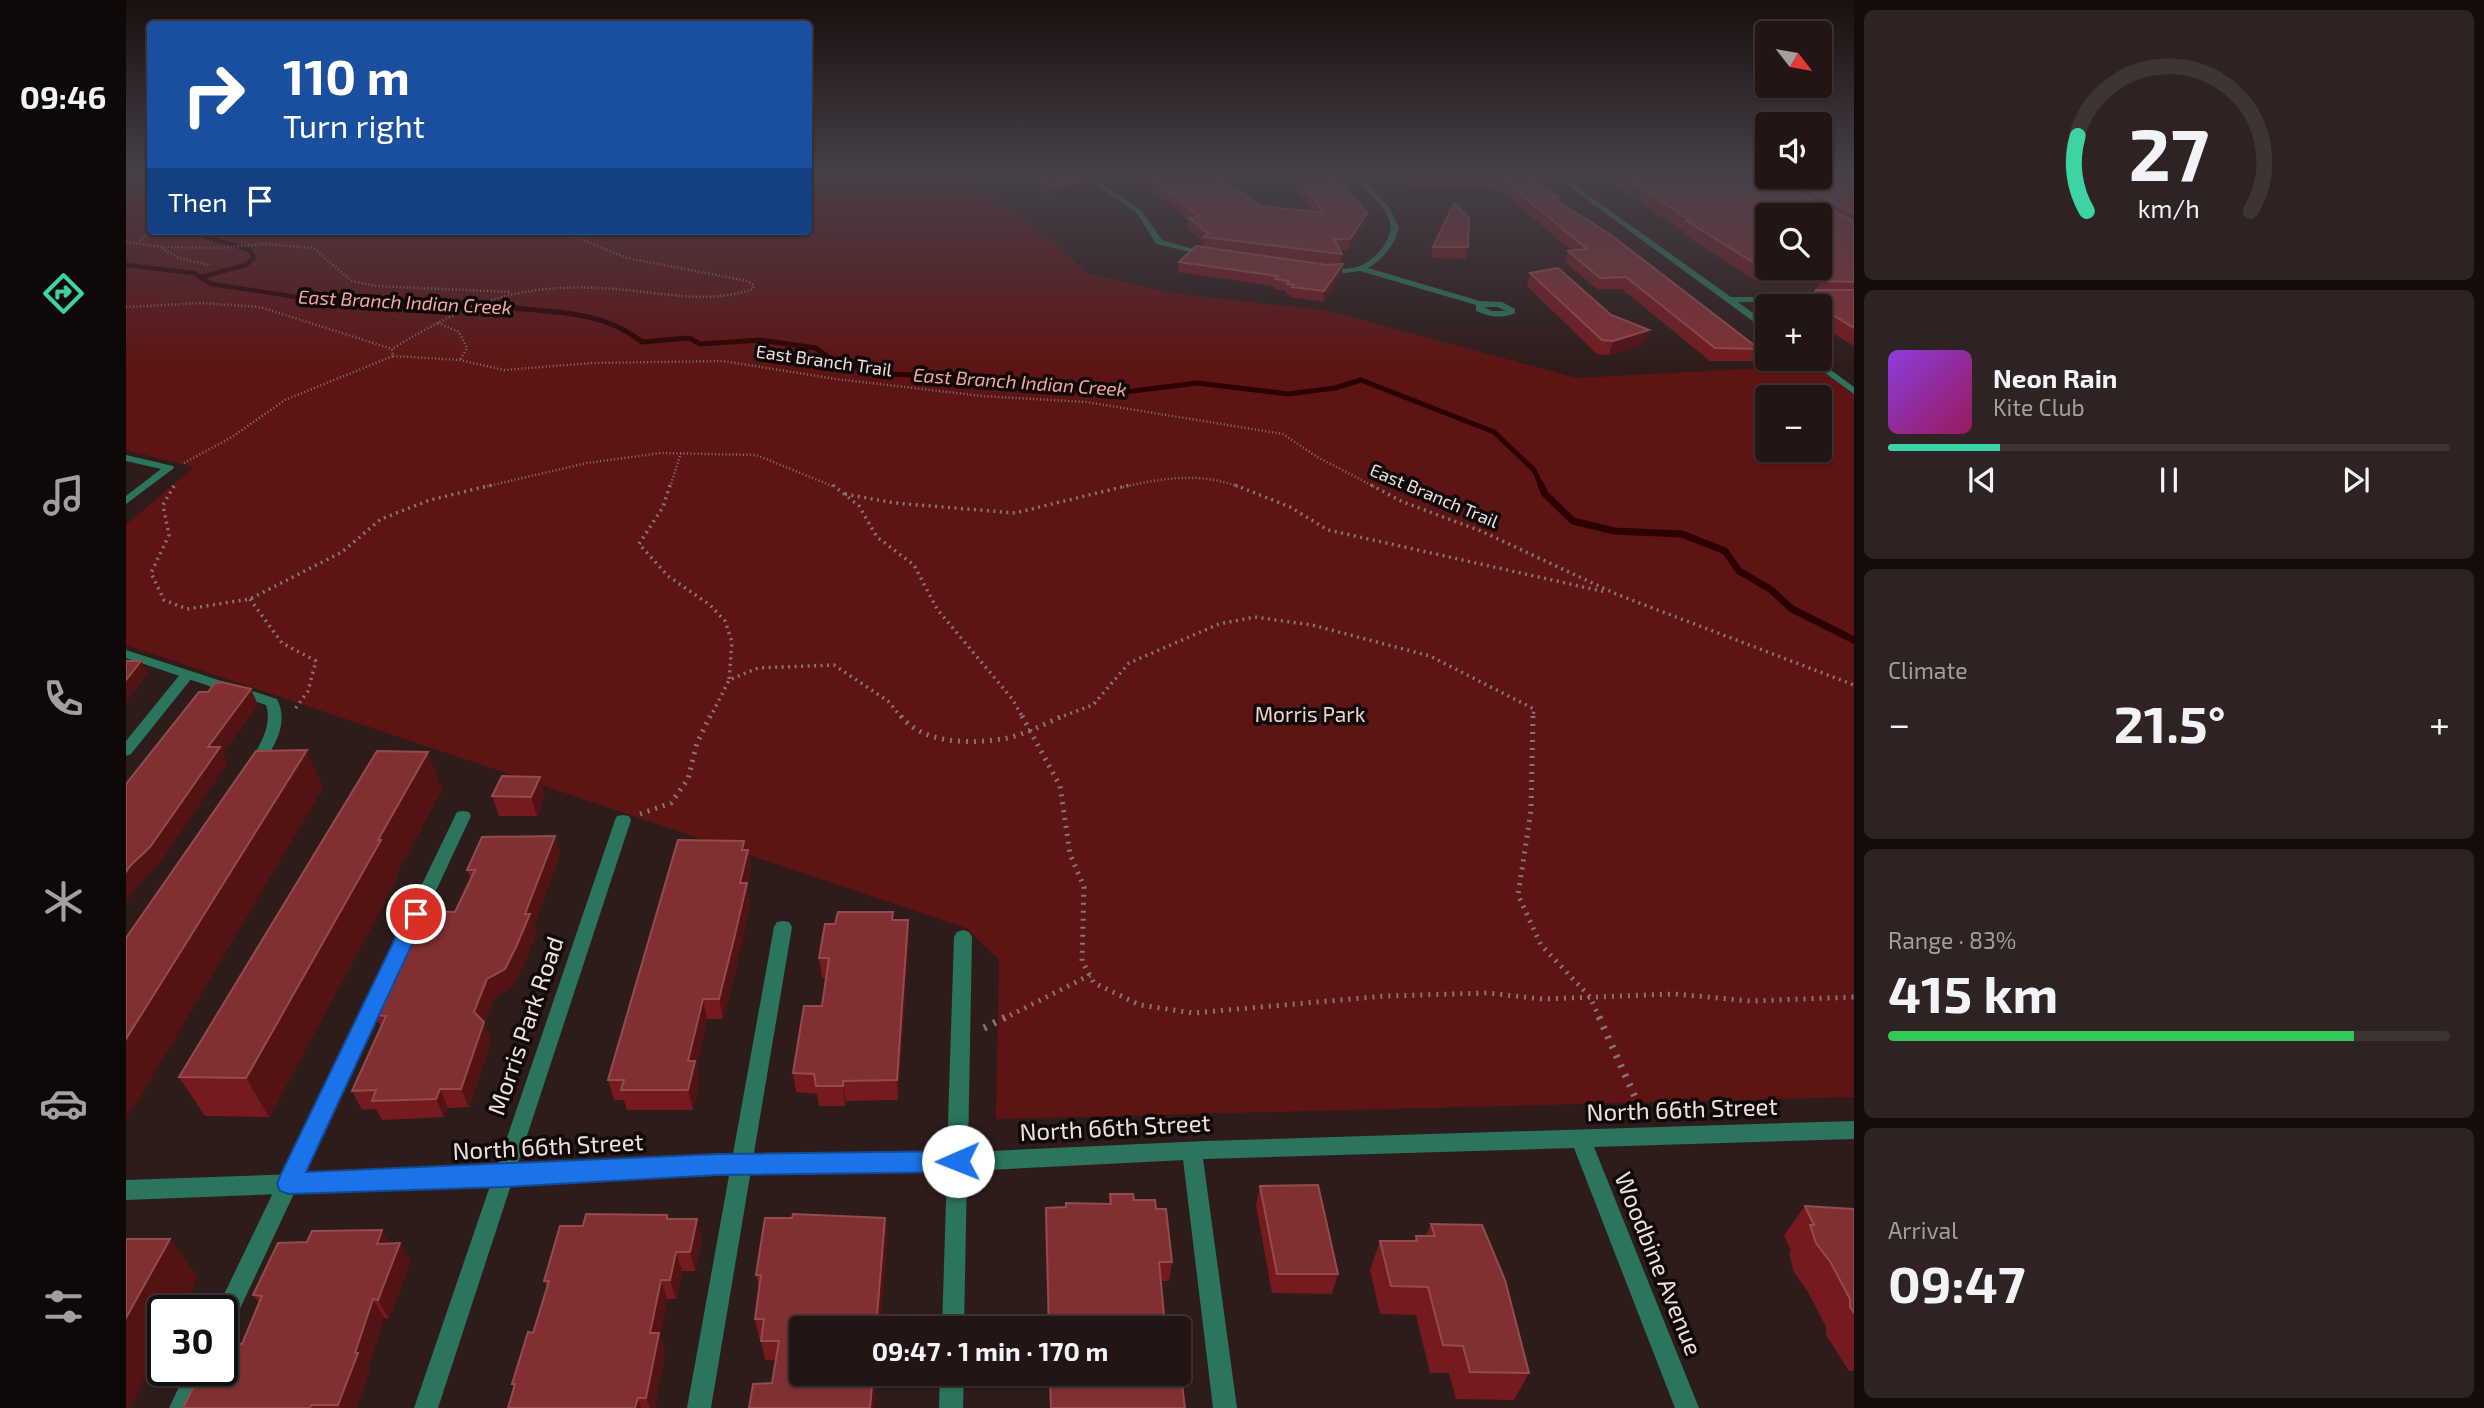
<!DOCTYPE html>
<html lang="en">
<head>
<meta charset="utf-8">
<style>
  body { margin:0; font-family:"Exo 2",sans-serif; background:#2e2222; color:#f1f3f6; height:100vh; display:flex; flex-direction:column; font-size:26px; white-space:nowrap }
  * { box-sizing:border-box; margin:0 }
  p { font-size:23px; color:#a29fa0 }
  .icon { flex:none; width:38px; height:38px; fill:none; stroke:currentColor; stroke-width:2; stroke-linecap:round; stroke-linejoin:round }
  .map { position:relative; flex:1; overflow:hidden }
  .details { display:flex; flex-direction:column; gap:10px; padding:10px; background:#130c0b; width:630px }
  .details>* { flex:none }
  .hud { position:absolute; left:21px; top:21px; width:665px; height:214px; border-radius:7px; box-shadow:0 2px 5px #0004,0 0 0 2px #3f3434; background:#1a4fa0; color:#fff; overflow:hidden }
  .needle { width:46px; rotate:121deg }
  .fabs { position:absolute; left:1629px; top:21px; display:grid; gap:14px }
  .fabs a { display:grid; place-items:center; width:77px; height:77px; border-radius:7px; background:#221514; box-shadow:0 2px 5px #0004,0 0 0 2px #3f3434; font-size:35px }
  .speed { position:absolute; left:21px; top:1295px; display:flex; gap:14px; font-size:35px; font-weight:700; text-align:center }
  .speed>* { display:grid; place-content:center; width:91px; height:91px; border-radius:50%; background:#221514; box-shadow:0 2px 5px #0004,0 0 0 2px #3f3434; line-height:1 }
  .speed .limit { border:4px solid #111; border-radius:10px; background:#fff; color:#111 }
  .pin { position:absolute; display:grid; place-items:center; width:60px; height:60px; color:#fff; margin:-30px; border:4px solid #fff; border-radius:50%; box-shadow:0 2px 7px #0007 }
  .me { position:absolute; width:77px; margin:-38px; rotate:269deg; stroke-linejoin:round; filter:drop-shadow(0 0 5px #0008) }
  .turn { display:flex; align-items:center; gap:24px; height:147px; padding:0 21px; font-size:32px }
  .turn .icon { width:91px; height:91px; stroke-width:2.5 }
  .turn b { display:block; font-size:49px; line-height:60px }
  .then { display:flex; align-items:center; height:66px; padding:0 21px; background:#0003; gap:14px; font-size:26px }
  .big { font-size:52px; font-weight:700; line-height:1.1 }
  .details .widget { flex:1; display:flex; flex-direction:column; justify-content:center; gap:10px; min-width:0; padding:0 24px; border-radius:10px; background:#2e2222 }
  .details .dial { align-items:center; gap:0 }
  .dial svg { height:182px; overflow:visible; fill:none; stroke:#3f3434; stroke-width:7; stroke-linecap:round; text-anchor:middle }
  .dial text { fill:#f1f3f6; stroke:none }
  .song { display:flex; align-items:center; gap:21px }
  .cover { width:84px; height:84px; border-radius:10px; background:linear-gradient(135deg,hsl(270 70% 55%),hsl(330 70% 35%)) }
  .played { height:7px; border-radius:4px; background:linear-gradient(90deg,#3dd4a3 20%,#3f3434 20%) }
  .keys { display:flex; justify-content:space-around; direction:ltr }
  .heat { display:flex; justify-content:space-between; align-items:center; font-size:38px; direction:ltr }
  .charge { height:10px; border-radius:5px; background:linear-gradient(90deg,#34c759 83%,#3f3434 0) }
  .trip { position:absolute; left:663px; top:1316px; width:402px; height:70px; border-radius:7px; background:#221514; box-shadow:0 2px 5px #0004,0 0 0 2px #3f3434; font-weight:700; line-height:70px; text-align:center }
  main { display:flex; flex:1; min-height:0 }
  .dock { display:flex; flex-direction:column; width:126px; justify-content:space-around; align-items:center; background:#0e0808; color:#a29fa0 }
  .dock .icon { width:49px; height:49px }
  .dock .selected { color:#3dd4a3 }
  .dock b { font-size:32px; color:#f1f3f6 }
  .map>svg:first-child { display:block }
</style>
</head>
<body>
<main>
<nav class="dock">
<b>09:46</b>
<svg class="icon selected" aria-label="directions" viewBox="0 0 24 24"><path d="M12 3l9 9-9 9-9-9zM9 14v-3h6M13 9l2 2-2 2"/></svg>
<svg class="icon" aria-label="music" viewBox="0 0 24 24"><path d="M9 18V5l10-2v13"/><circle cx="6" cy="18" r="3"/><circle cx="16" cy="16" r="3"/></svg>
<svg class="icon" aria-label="phone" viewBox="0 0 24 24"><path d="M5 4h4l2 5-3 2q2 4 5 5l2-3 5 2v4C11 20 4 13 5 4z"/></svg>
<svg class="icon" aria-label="climate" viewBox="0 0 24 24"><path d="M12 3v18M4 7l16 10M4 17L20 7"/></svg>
<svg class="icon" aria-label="car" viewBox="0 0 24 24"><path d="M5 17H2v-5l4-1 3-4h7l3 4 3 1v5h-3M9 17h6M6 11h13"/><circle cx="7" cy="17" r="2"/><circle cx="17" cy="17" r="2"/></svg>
<svg class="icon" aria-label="filters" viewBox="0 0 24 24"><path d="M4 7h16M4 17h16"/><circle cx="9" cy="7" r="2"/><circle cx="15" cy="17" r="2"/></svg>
</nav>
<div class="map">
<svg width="1728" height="1408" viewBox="0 0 1728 1408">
  <rect width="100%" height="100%" fill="#2e1c1a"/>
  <!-- green -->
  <path fill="#5e1414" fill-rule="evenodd" d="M0 172H24V231H682L683 172H845L962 273 1046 293 1203 311 1451 378 1691 365 1728 393V1097L870 1119 873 960 840 928 0 645V525L68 467 0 450ZM1642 397H1694V450H1642Z"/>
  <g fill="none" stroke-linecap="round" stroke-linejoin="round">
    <!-- stream-far2 -->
    <path stroke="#2d0001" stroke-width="4.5" d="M61 231 124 250 128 258 120 265 75 277
      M0 265 68 273 85 284 197 301 308 300 402 309"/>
    <!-- stream-far1 -->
    <path stroke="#2d0001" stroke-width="5" d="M385 308C431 312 479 312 516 342L563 338 574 344 634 340 690 348 710 363 767 374 929 382 999 392 1071 383 1162 394 1209 388 1235 380 1368 432 1408 470 1416 487"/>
    <!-- stream -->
    <path stroke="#2d0001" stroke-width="7" d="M1415 485 1419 494 1447 521 1488 531 1556 534 1599 551 1613 571 1644 589 1666 609 1728 640"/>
    <!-- path-far3 -->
    <path stroke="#857574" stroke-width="2.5" stroke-dasharray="1 2.5" stroke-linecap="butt" d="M0 184 24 176
      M14 241 24 231
      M0 242 36 247 93 248 139 244 187 248 226 281 249 286 385 292
      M36 248 52 258 84 265
      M0 307 75 303 134 307 266 349 267 356 334 360 378 370 466 363 597 361 710 379 856 396 960 402 1157 434 1191 457 1249 487
      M312 323 333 332 341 348 334 360
      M58 463 106 437 159 400 267 356 266 349C345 301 394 282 489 289 534 292 583 305 627 289L628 285 622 281 501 258 447 236 443 231
      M358 487 461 463 535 453 630 455 709 487
      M544 487 555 453
      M997 487C1036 478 1075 472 1113 487"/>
    <!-- path-far2 -->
    <path stroke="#857574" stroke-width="3.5" stroke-dasharray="2 4.5" stroke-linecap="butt" d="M544 485 537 507 513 544 542 576 584 605 599 621 606 642 603 680
      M707 485 733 506 751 537 788 565 811 609 887 700 897 718
      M1109 485 1164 507 1202 530 1480 592
      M1245 485 1277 502 1355 531 1490 594 1728 685
      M48 486 37 505 43 535 25 573 38 600 61 609 124 599 216 552 255 519 304 500 366 485
      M719 494 769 503 889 513 1004 485
      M124 599 156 643 190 661 182 691 169 709
      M584 718 603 680 632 668 708 665 762 701 776 718
      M932 718 967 705 1003 663 1093 624 1129 617 1186 625 1304 656 1408 709 1407 718"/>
    <!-- path-far1 -->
    <path stroke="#857574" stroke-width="5" stroke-dasharray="2 6" stroke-linecap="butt" d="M775 716C797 744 843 744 876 739 896 736 918 724 937 716
      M896 716 934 786 944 854 958 887 956 961 968 983 1014 1005 1067 1013 1259 996 1362 993 1416 999 1548 994 1625 1001 1728 997
      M1407 716 1405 811 1392 895 1415 945 1464 997 1474 1019
      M514 814 545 803 562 779 571 743 584 716
      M877 1019 964 975"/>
    <!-- path -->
    <path stroke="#857574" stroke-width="7" stroke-dasharray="2.5 8" stroke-linecap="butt" d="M1473 1017 1518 1117
      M858 1028 880 1017"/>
    <!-- lane -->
    <path fill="#2a755b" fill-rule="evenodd" d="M0 650 151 699C164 724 147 749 133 769H123L121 766C132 748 147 727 140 705L0 658Z
      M337 811 343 812 345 816 104 1330 96 1333V1311H90L329 816 331 812Z
      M657 921 663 922 666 927 585 1408H561L648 927 651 922Z
      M1066 1142 1073 1145 1076 1151 1111 1408H1087L1056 1151 1059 1145Z
      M61 1370H85L67 1408H43Z"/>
    <!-- street -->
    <path fill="#2a755b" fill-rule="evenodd" d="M960 172H966L964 175 1016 211 1036 240 1085 254 1081 256 1030 244 1011 213 958 176Z
      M1222 172 1230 174 1267 172 1234 177 1263 207 1273 227C1270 244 1256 260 1242 268L1354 301 1376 302 1389 309V313C1375 319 1363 317 1350 311V305L1234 271 1219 273 1195 272V268H1198C1209 268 1220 270 1231 267 1249 261 1272 236 1262 217 1253 199 1235 187 1222 172ZM1358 307H1371L1380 311H1366Z
      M1423 172H1430L1605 297H1728V301L1612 302 1642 324V330H1639Z
      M1680 359H1690L1728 387V394Z
      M0 455 47 466 48 468 0 504V496L35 469 0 461Z
      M61 671 68 675 66 678 5 754 0 756V741L56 672Z
      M497 815 503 816 505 820 391 1166 592 1155 821 1153 828 937 831 932 837 930 843 932 846 937 842 1152 1079 1141 1728 1121V1139L1468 1147 1573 1408H1549L1448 1148 1079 1159 841 1171 838 1328H816L821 1171 592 1173 385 1185 312 1408H288L364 1186 0 1200V1180L371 1167 489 820 491 816Z
      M814 1374H838L837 1408H813Z"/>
  </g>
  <!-- wall -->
  <path fill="#751a1e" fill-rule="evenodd" d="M891 172H963L970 177V187L958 189V192L923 196Z
    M968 172H1194L1239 223 1223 250H1214L1216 254 1215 265 1217 264 1215 275 1197 302 1165 297V295L1160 294V291L1148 289V286L1052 272 1053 262 1077 247 1078 242 1062 229 1063 220 1016 182 984 185 968 174ZM1160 174 1187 212 1134 206 1101 181ZM1125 254 1208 265H1201Z
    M1270 172H1415L1426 176 1424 186 1419 187 1432 197 1431 200 1633 349 1628 361H1584L1496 289H1471L1439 262 1442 251H1446L1372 188 1283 187Z
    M1470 172H1642V177H1694L1728 172V346L1694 325V306H1682L1694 283H1633L1557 234 1558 232Z
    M1307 247H1342L1340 259 1305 258Z
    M1404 273 1485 315 1518 344 1483 355 1471 354 1401 286Z
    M316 789 270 875 271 879 143 1117 79 1116 53 1077Z
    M366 796H419L411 816H373Z
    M429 836 434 855 408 925 411 933 397 966 386 987 368 998 358 1023 365 1041 343 1107 322 1108 318 1117 256 1120 250 1109 236 1110 226 1091 255 1027 249 1015 329 912 345 879 341 870Z
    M618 841 620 850H622L625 869 621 887 624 903 612 959 597 1019H581L570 1067 573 1081 567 1110H501L498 1100H488L482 1080Z
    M768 920H782L783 940 772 1100 720 1101 719 1106H693L691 1094 670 1092 667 1073 696 1006 700 978H696L693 958Z
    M1134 1186 1212 1274 1206 1294 1146 1293 1130 1205Z
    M984 1194 1008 1200 1030 1209 1046 1262 1043 1281H1035L1038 1315 1048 1328H922L919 1227 920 1208 939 1207 983 1204Z
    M1679 1206 1728 1209V1371H1723L1700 1335V1327L1682 1292 1668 1272 1663 1254 1665 1251 1658 1235Z
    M759 1218 761 1237 754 1328H676L750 1374 748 1408H623L646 1383 650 1360H639L635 1341V1338H633L629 1319 633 1288 630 1275Z
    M543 1219 576 1238 569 1271H556L550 1299H541L534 1335 539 1352 529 1408H382L388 1388 386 1384 407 1333 421 1288 418 1281 457 1226Z
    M1305 1224 1403 1373 1388 1400 1330 1399 1323 1373H1304L1290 1315 1254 1314 1244 1270 1254 1241H1288L1290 1236H1300Z
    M181 1242 274 1243 284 1263 263 1319 258 1318 242 1368 244 1371 230 1408H57L116 1344 133 1303 127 1295Z
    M923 1374H1054L1059 1408H924Z"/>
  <!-- shaded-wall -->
  <path fill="#531214" d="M1016 172V182L984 185V175Z
    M1098 172H1161L1160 174 1088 183 1089 173Z
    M1426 176 1424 186 1406 188 1408 178Z
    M970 177V187L958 189V192L923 196V186L954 179Z
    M1241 213 1239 223 1223 250 1224 239Z
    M1217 264 1215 275 1197 302 1198 291Z
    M1523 330 1518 344 1483 355 1487 341Z
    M15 661 22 674 0 702V680Z
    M125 689 132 705 97 754 102 763 34 863 14 883 0 903V872L82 747Z
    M181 750 197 788 3 1116 0 1112V1039Z
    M302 752 316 789 270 875 271 879 143 1117 120 1078 252 840Z
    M414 777 419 796 411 816 405 797Z
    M429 836 434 855 408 925 411 933 397 966 386 987 368 998 358 1023 365 1041 343 1107 335 1089 348 1012 361 979 399 914Z
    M618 841 621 856 622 850 625 869 621 887 624 903 612 959 597 1019 593 999 614 883 616 850Z
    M782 920 783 940 772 1100 771 1080Z
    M577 999 581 1019 570 1067 573 1081 567 1110 562 1090V1061Z
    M717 1081 720 1101 719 1106 717 1086Z
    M314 1089 322 1108 318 1117 310 1099Z
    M759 1218 761 1237 754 1328H750Z
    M571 1219 576 1238 569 1271 564 1252Z
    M256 1230 267 1250 251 1244Z
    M44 1239 72 1277 55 1311H37V1345L4 1408H0V1318Z
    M274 1243 284 1263 263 1319 252 1300Z
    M550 1252 556 1271 550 1299 544 1280Z
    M535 1280 541 1299 534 1335 539 1352 529 1408H524L520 1398 524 1333Z
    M247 1299 258 1318 242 1368 244 1371 230 1408H214L212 1405Z
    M747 1374H750L748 1408H744Z
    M512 1398 515 1408H509Z"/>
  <!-- building -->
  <path fill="#822f33" stroke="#934b4e" stroke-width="2" fill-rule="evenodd" d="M904 172H963L970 177 954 179 958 182 923 186Z
    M979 172H1014L984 175Z
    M1017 172H1098L1089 173 1134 206 1198 213 1167 172H1194L1213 179 1241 213 1224 239H1208L1216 254 1078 237 1082 233 1063 218 1074 217Z
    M1281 172H1415L1426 176 1408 178 1432 197H1425L1485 235 1633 349 1589 348 1500 277 1474 278 1442 251 1461 249 1374 177H1285Z
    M1490 172H1634L1728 222V282L1695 281 1701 270 1638 269 1561 221H1565ZM1642 215H1694V268H1642Z
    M1694 172H1728V214L1660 177H1694Z
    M1328 203 1343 218 1342 247H1307Z
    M1070 246 1201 265 1217 264 1198 291 1166 287 1168 285 1161 284 1163 281 1149 279 1151 276 1053 262Z
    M1432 268 1485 315 1523 330 1487 341 1476 340 1404 273Z
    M1690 290H1728V328L1684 301Z
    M0 661H15L0 680Z
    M95 682 125 689 82 747H94L24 847 4 866 0 872V784L73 692H82L88 684Z
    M181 750 0 1039V938L130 751Z
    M251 751 302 752 252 840H255L120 1078 53 1077Z
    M376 776 414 777 405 797 366 796Z
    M429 836 399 914H404L390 947 379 969 361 979 348 1012 358 1022 335 1089H314L310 1099 246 1101 250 1090 226 1091 260 1016 249 1015 300 911 329 912 349 870H341L356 837Z
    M552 840 618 841 616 850H622L614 883H621L608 939 593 999H577L562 1061H569L562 1090H495L498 1080H482Z
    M712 912H767L766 920H782L771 1080 717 1081V1086H690L688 1074 667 1073 678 1006H696L703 958H693L699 924H709Z
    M1192 1185 1212 1274H1151L1134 1186Z
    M984 1194H1007L1008 1200H1029L1030 1209H1040L1046 1262H1033L1038 1315H1046L1048 1328H923L920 1208 940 1207V1203L985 1204Z
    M1679 1206 1728 1209V1313L1724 1307V1299L1705 1263 1690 1243 1684 1225H1688Z
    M460 1214 541 1215V1219H571L564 1252H550L544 1280H535L524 1333H533L520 1398H512L509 1408H382L389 1384H386L402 1332 407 1333 423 1281H418L434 1226H457Z
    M667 1214 759 1218 750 1328H676V1374H747L744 1408H623L627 1384 646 1383 653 1341H635L638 1319H629L635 1275H630L639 1218H666Z
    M1305 1224 1356 1225 1379 1280 1403 1373 1344 1372 1337 1346 1317 1345 1302 1287 1265 1286 1254 1241H1291L1290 1236H1309Z
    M256 1230 251 1244 274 1243 252 1300 247 1299 229 1353H232L212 1405H185L184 1408H57L76 1370H96V1344H116L136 1296 127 1295 152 1243 181 1242 186 1231Z
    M0 1239H44L0 1318Z
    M1054 1368 1059 1408H925L924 1374H1054Z"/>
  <!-- sky -->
  <linearGradient id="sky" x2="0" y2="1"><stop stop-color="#190f0e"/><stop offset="0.47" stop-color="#464049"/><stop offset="1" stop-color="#464049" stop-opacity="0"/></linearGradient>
  <rect width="1728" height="369" fill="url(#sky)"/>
  <!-- route -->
  <path fill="#1a73e8" stroke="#114b97" stroke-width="2" d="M290 907 300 914 180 1172 592 1154 832 1151 841 1154 844 1161 841 1169 832 1172 592 1175 377 1187 163 1194 154 1191 151 1184 154 1176 281 914Z"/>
  <g text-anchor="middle" stroke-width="7" stroke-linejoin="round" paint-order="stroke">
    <!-- far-street labels -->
    <g font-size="18" fill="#ede0df" stroke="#110908">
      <text transform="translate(698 361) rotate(8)" y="6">East Branch Trail</text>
      <text transform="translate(1308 496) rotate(23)" y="6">East Branch Trail</text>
    </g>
    <!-- far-water labels -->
    <g font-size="19" font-style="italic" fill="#f7a8a0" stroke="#110908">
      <text transform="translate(279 302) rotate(3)" y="7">East Branch Indian Creek</text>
      <text transform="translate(894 382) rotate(4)" y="7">East Branch Indian Creek</text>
    </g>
    <!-- park labels -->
    <g font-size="21" fill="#efd3d0" stroke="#110908">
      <text x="1184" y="722">Morris Park</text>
    </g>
    <!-- near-street labels -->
    <g font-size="24" fill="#ede0df" stroke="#110908">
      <text transform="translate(400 1026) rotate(-71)" y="8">Morris Park Road</text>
      <text transform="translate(1556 1110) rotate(-2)" y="8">North 66th Street</text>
      <text transform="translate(989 1128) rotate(-3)" y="8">North 66th Street</text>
      <text transform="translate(422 1147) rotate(-3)" y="8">North 66th Street</text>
      <text transform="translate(1532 1264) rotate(68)" y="8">Woodbine Avenue</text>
    </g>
  </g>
</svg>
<div class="fabs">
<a><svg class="needle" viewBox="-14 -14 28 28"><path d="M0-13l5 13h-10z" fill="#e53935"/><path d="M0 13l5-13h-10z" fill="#a29fa0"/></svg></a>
<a><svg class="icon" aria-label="sound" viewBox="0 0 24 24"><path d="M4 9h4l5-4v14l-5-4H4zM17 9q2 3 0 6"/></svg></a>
<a><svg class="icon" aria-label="search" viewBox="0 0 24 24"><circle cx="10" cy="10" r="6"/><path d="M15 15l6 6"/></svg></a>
<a>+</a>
<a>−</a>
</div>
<div class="speed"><div class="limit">30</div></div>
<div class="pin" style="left:290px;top:914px;background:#d93025"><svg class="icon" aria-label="arrive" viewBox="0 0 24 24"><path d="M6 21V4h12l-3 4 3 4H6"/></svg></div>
<svg class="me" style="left:832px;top:1161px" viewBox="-20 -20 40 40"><circle r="19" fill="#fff"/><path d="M0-13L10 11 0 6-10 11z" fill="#1a73e8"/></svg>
<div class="trip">09:47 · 1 min · 170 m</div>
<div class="hud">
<div class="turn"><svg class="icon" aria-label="right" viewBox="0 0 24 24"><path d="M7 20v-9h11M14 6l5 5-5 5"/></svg><div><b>110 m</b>Turn right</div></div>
<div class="then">Then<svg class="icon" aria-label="arrive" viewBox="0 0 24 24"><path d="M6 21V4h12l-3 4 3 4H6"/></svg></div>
</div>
</div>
<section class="details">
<div class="widget dial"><svg viewBox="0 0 100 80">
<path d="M14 69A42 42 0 1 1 86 69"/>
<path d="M14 69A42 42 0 0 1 10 36" stroke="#3dd4a3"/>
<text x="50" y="56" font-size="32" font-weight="700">27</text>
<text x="50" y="72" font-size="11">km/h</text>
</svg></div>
<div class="widget">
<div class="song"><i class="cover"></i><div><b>Neon Rain</b><p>Kite Club</p></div></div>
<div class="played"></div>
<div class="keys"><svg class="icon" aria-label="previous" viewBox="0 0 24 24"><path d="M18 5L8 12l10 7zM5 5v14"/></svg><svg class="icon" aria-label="pause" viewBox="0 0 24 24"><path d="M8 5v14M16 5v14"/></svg><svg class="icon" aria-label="next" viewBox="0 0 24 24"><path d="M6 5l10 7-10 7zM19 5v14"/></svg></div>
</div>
<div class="widget"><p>Climate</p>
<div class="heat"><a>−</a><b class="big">21.5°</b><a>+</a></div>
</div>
<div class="widget"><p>Range · 83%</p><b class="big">415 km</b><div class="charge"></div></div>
<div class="widget"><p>Arrival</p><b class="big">09:47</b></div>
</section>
</main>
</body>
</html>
